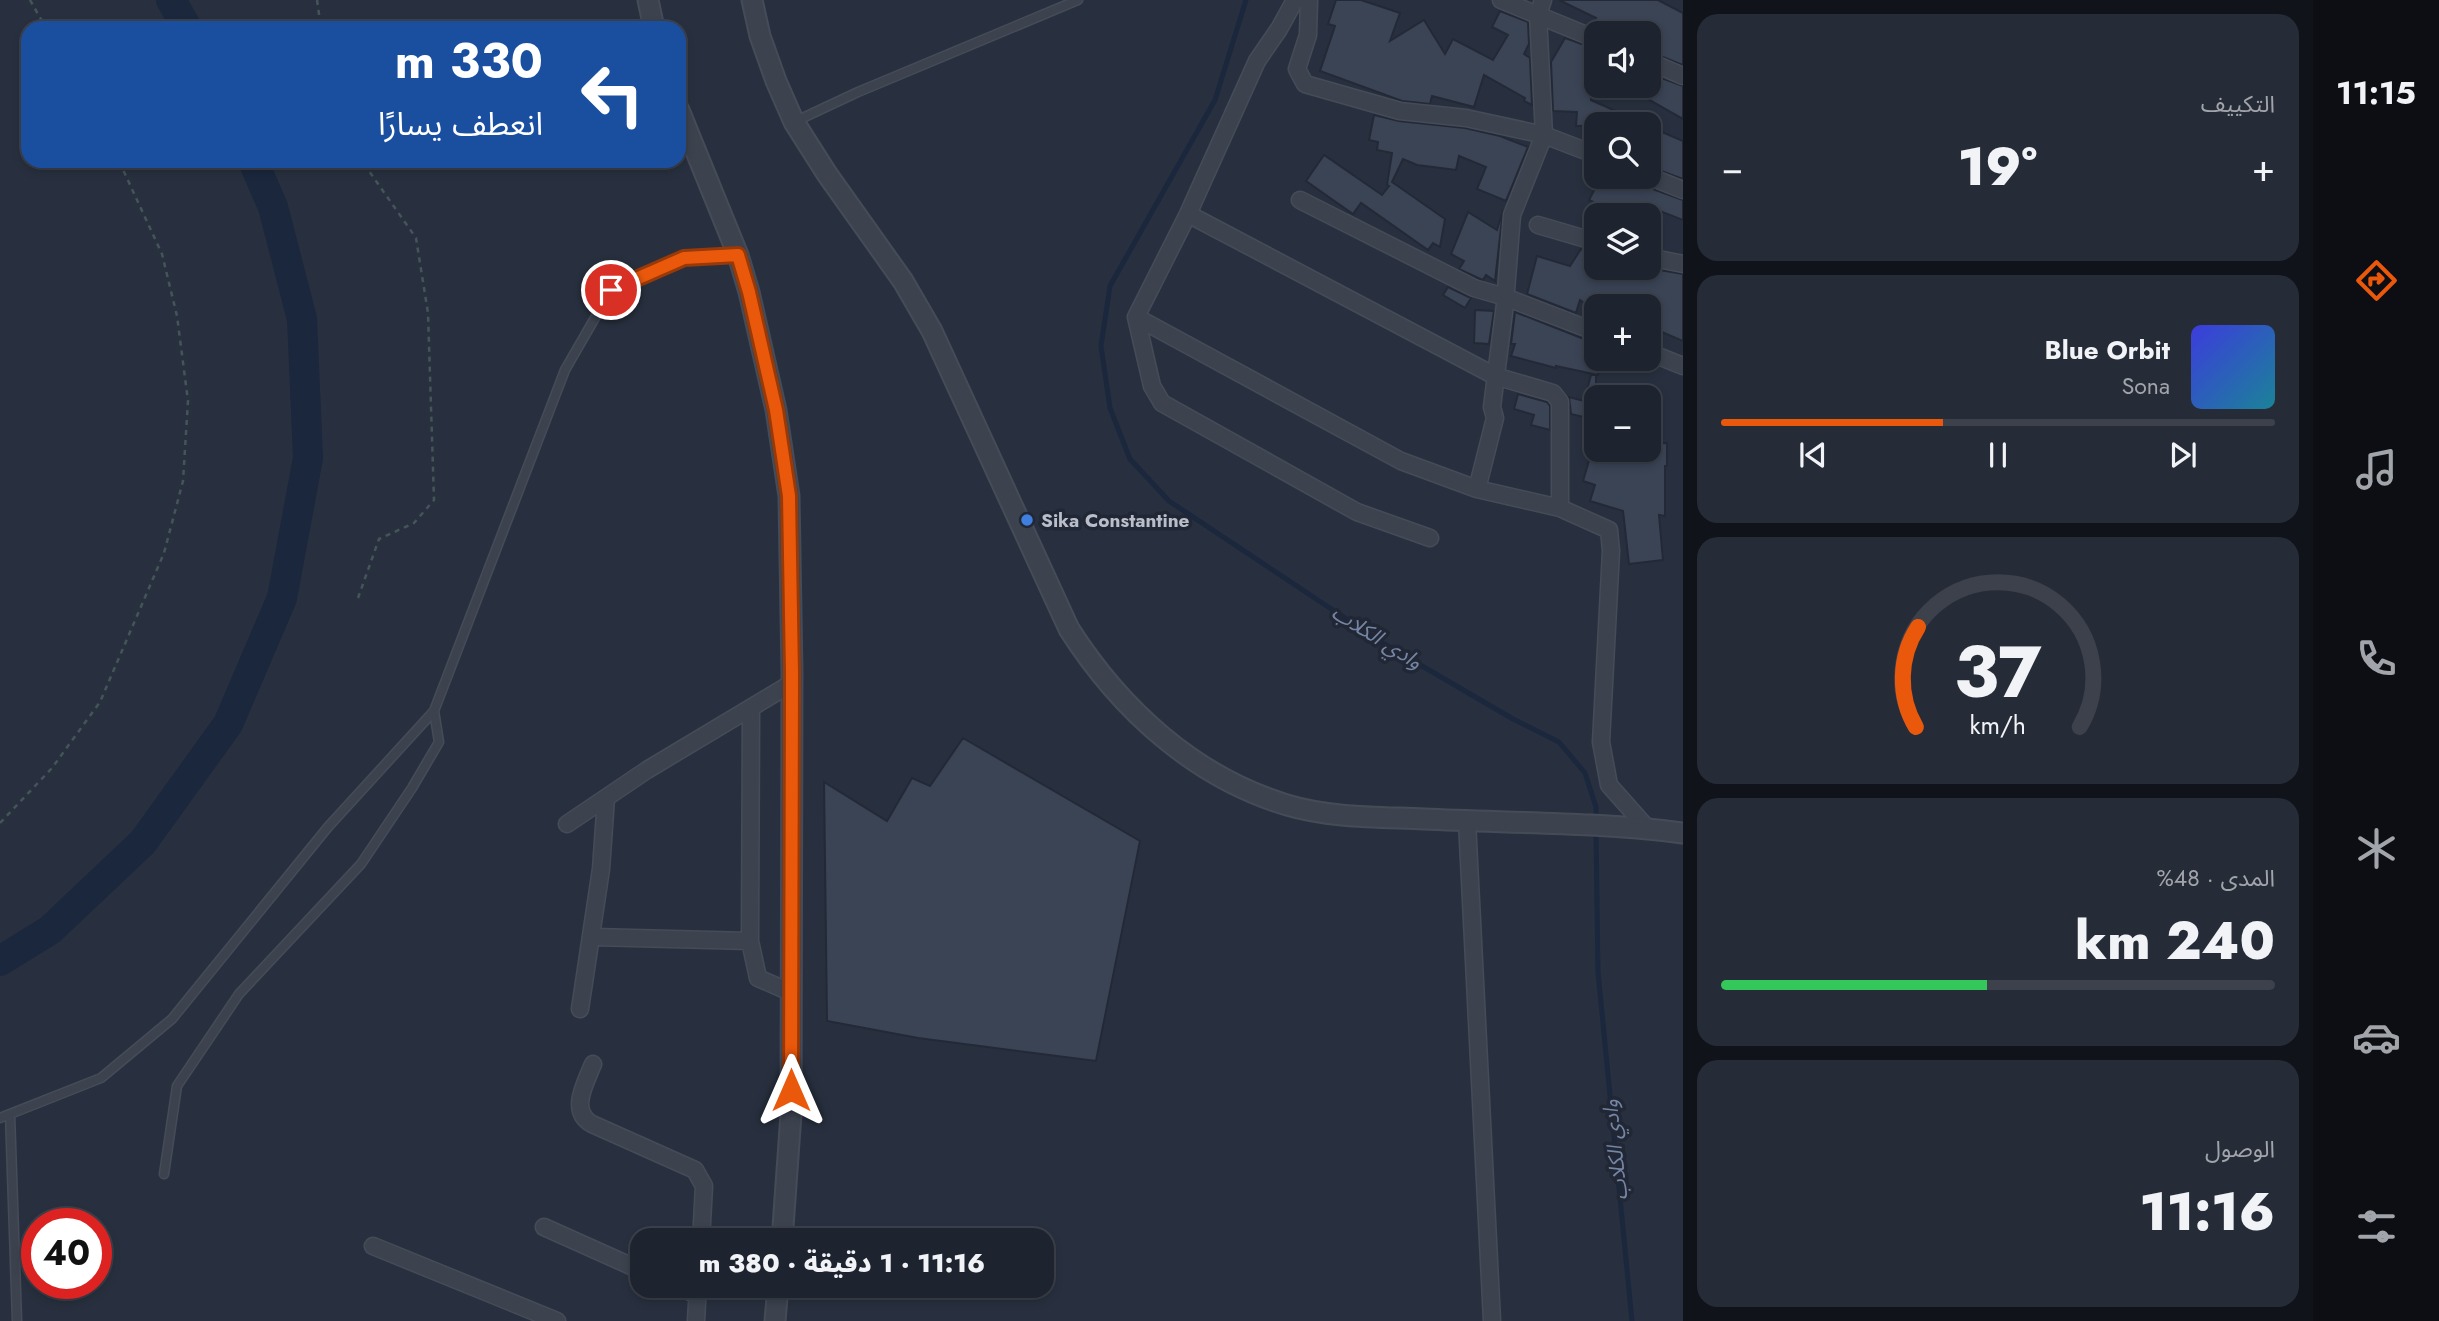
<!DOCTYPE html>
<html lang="ar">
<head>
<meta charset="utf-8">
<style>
  body { margin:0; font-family:Jost,"Noto Sans Arabic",sans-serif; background:#262c37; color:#f1f3f6; direction:rtl; height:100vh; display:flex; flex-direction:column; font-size:26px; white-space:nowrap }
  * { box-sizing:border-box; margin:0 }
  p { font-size:23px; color:#a1a4aa }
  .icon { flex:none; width:38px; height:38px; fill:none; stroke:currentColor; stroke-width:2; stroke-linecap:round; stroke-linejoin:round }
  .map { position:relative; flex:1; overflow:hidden; direction:ltr }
  .side { display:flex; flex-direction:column; gap:14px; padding:14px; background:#10141a; width:630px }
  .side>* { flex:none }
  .guide { position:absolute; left:21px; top:21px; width:665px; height:147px; border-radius:21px; box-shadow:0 4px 10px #0003,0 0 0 2px #3c414b; direction:rtl; background:#1a4fa0; color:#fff; overflow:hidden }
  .tools { position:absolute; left:1584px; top:21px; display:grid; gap:14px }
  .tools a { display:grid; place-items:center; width:77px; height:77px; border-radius:14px; background:#1e242f; box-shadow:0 4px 10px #0003,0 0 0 2px #3c414b; font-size:35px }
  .speed { position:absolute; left:21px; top:1208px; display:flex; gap:14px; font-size:35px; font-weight:700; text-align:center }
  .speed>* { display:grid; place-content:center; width:91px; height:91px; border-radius:50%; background:#1e242f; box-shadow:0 4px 10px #0003,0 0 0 2px #3c414b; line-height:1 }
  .speed .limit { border:10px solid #d22; background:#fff; color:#111 }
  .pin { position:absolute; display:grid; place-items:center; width:60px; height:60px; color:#fff; margin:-30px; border:4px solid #fff; border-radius:50%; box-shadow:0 2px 7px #0007 }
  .me { position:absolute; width:77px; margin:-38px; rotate:0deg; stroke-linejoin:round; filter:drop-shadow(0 0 5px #0008) }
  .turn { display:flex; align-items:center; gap:24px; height:147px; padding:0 28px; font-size:32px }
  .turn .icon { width:91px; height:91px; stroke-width:2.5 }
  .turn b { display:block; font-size:49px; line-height:60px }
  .big { font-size:52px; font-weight:800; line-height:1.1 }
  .side .card { flex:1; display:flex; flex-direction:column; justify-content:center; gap:10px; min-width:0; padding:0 24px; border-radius:21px; background:#262c37 }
  .side .dial { align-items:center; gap:0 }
  .dial svg { height:182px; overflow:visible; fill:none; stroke:#3c414b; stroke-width:7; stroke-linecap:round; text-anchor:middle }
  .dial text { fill:#f1f3f6; stroke:none }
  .song { display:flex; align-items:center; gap:21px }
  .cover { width:84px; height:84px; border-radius:10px; background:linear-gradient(135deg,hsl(240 70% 55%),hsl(190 70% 35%)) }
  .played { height:7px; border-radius:4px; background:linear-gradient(90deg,#ea580c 40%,#3c414b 40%) }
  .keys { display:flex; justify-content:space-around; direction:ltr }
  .heat { display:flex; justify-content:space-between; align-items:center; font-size:38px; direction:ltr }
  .charge { height:10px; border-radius:5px; background:linear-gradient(90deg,#34c759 48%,#3c414b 0) }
  .trip { position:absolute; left:630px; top:1228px; width:424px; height:70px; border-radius:21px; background:#1e242f; box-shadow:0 4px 10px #0003,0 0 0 2px #3c414b; font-weight:800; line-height:70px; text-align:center; direction:rtl }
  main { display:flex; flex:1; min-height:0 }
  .dock { display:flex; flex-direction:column; width:126px; justify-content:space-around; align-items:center; background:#0c0e13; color:#a1a4aa }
  .dock .icon { width:49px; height:49px }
  .dock .on { color:#ea580c }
  .dock b { font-size:32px; color:#f1f3f6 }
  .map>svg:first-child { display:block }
</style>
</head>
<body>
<main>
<nav class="dock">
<b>11:15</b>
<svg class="icon on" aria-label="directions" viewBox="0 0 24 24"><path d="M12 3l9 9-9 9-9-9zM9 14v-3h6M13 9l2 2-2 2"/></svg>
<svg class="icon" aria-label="music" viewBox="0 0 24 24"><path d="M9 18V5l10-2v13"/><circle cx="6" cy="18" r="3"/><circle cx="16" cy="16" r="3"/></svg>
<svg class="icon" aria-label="phone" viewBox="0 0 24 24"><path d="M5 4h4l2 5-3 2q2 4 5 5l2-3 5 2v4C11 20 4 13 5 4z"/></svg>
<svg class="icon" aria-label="climate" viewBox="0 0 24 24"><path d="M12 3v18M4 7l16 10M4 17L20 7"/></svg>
<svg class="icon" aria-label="car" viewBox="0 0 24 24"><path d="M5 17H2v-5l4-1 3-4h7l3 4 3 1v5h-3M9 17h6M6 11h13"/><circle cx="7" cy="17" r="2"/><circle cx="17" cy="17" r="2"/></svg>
<svg class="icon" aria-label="filters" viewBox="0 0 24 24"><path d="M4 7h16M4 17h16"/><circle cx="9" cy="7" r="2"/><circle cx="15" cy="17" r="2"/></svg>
</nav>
<section class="side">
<div class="card"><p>التكييف</p>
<div class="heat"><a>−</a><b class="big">19°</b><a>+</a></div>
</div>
<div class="card">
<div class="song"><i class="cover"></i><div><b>Blue Orbit</b><p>Sona</p></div></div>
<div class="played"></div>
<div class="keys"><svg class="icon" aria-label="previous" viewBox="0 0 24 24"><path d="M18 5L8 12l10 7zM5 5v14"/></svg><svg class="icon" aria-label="pause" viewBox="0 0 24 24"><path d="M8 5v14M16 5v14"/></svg><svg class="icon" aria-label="next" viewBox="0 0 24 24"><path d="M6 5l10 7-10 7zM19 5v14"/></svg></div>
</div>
<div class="card dial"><svg viewBox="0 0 100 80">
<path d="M14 69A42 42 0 1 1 86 69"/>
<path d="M14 69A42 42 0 0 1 15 25" stroke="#ea580c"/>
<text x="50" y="56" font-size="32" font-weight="700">37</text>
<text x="50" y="72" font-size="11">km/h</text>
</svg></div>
<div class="card"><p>المدى · 48%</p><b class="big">240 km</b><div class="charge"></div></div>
<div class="card"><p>الوصول</p><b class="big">11:16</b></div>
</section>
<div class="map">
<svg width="1683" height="1321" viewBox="0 0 1683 1321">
  <rect width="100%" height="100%" fill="#28303f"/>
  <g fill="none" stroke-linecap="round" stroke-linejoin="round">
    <!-- stream -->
    <path stroke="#1b273d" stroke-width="5" d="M1246 0 1215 100 1110 286 1101 346 1110 408 1130 459 1169 501 1381 642 1513 719 1559 742 1585 773 1596 807V821
      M1596 831 1598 972 1632 1321"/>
    <!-- river -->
    <path stroke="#1b273d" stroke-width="30" d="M171 0 187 28
      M0 961 50 930 143 842 228 724 282 598 308 458 302 319 273 207 253 161"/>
  </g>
  <!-- building -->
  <path fill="#3a4455" stroke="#232936" stroke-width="2" d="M1336 0H1361L1400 13 1390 41 1424 20 1445 54 1453 39 1493 60 1508 35 1492 27 1500 11 1528 22 1529 44 1524 54 1530 58 1532 105 1524 101 1525 98 1484 75 1474 107 1432 96 1430 104 1402 101 1320 71 1335 26 1328 24Z
    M1559 0H1658L1683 13V65L1648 51V33H1605L1591 26 1596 18Z
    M1565 38 1596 49V69L1593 67 1591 100 1645 124 1576 126 1577 112 1553 111 1551 62Z
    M1648 73 1683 86V119L1625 86H1648Z
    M1374 115 1399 121 1465 128 1500 136 1528 147 1506 201 1477 189 1486 167 1459 156 1456 170 1417 165 1403 159 1392 182 1445 219 1440 247 1433 243 1428 250 1361 203 1353 214 1306 181 1324 155 1382 195 1389 186 1387 185 1392 153 1377 150 1378 142 1369 140Z
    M1648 126 1683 141V179L1648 166Z
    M1601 177H1638L1644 186 1683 200V220L1647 206 1642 215 1624 205 1619 215 1589 200Z
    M1503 210 1495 281 1486 275 1483 280 1478 278 1459 269 1464 261 1451 254 1468 212 1497 230Z
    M1581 249 1596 254V268H1648L1683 274V341L1648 326V306H1589L1580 300 1576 313 1527 294 1537 256 1570 266Z
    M1448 287 1471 298 1465 308 1443 295Z
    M1475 310 1494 311 1489 344 1474 343Z
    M1515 312 1589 341 1587 346 1596 349V361L1600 362 1598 375 1556 366V368L1511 356 1515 344H1511Z
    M1591 375H1596V420L1571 414 1569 397 1584 401Z
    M1518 394 1547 402 1550 406V430L1531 425 1534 415 1514 409Z
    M1667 443V466H1665V516L1659 515 1663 560 1629 564 1623 511 1590 501 1595 485 1583 481 1592 450H1648V444Z
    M963 738 1140 841 1096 1061 918 1038 827 1021 824 782 887 821 912 778 930 786Z"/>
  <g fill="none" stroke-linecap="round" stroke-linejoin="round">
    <defs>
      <path id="service" d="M794 122 858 92 1078 0
        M10 1114 17 1321
        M0 1118 101 1078 172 1019 328 827 434 711 565 370 611 290 684 258 738 255
        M164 1174 177 1086 239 994 361 864 412 788 439 742 434 711"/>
      <path id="minor" d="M1295 0 1279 29 1257 61 1188 214 1136 317 1152 386 1162 403 1357 512 1430 538
        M1309 0 1308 35 1297 69 1305 84 1400 111 1466 118 1544 135 1596 155
        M1501 0 1596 39
        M1648 61 1683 76
        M1648 176 1683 190
        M1300 200 1474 288 1505 297 1596 332
        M1188 214 1495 376 1553 393 1560 402V508
        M1538 225 1596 242
        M1648 257 1683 264
        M1136 317 1401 461 1477 489 1560 508 1609 530 1611 551 1601 742 1609 785 1648 829
        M1648 352 1683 366
        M1477 489 1495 418 1492 407 1505 304 1512 215 1544 135 1538 15 1543 0
        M751 708 750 941 758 978 790 992
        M1467 821 1492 1321
        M567 824 647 770 792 683
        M593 937 750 941
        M580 1009 601 869 606 798
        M593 1064C585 1084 569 1111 592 1124L695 1170 704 1186 701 1241
        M544 1227 642 1271
        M373 1246 557 1321
        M677 1286 697 1295
        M696 1321 698 1286"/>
      <path id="tertiary" d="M648 0 654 28
        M752 0 760 36 776 81 794 122 827 174 903 281 932 331 1069 629C1120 709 1194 777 1287 805 1330 818 1379 817 1424 819 1510 823 1597 822 1683 833
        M679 110 738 255 749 292 776 410 789 496 792 673 791 1114 782 1241
        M775 1321 778 1286"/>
    </defs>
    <!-- service casing -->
    <use href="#service" stroke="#464b58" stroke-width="11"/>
    <!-- minor casing -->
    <use href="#minor" stroke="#464b58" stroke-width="19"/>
    <!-- tertiary casing -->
    <use href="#tertiary" stroke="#464b58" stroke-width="23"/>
    <!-- path -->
    <path stroke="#435558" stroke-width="2.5" stroke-dasharray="5 5" stroke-linecap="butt" d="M30 0 46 28
      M317 0 321 28
      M358 598 379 539 414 523 434 500 428 313 416 238 362 161
      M0 823 52 768 100 702 164 553 183 481 188 401 177 316 162 254 119 161"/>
    <!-- service -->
    <use href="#service" stroke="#3c434f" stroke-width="8"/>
    <!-- minor -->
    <use href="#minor" stroke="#3c434f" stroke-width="16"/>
    <!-- tertiary -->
    <use href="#tertiary" stroke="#3c434f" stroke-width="19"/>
  </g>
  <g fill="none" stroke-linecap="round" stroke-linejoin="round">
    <defs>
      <path id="route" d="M611 290 684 258 738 255 749 292 776 410 789 496 792 673 791 1090"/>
    </defs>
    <!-- route casing -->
    <use href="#route" stroke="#983908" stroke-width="18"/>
    <!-- route -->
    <use href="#route" stroke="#ea580c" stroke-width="12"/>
  </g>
  <!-- markers -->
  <circle fill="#3f7fe0" stroke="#212734" stroke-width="2.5" cx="1027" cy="520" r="7"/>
  <g text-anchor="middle" stroke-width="7" stroke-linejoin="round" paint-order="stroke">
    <!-- poi labels -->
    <g font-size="19" font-weight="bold" fill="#b9beca" stroke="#212734" text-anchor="start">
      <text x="1041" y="527">Sika Constantine</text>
    </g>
    <!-- water labels -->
    <g font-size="21" font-style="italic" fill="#7586a5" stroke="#212734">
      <text transform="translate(1377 637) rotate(32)" y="7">وادي الكلاب</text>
      <text transform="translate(1615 1150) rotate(-96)" y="7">وادي الكلاب</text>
    </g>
  </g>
</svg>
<div class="tools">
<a><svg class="icon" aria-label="sound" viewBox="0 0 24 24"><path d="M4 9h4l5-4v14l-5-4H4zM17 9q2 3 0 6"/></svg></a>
<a><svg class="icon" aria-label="search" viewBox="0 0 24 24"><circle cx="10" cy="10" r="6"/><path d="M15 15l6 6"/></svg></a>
<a><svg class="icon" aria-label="layers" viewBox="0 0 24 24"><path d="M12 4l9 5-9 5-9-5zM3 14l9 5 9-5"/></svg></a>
<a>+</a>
<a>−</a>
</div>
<div class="speed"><div class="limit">40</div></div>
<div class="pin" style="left:611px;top:290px;background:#d93025"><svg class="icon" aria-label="arrive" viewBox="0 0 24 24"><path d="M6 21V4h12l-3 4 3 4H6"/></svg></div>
<svg class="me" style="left:791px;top:1090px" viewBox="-20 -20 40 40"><path d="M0-17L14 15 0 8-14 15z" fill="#ea580c" stroke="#fff" stroke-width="4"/></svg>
<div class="trip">11:16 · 1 دقيقة · 380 m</div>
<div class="guide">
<div class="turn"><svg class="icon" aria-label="left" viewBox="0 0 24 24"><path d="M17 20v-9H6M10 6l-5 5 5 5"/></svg><div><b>330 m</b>انعطف يسارًا</div></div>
</div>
</div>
</main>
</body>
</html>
